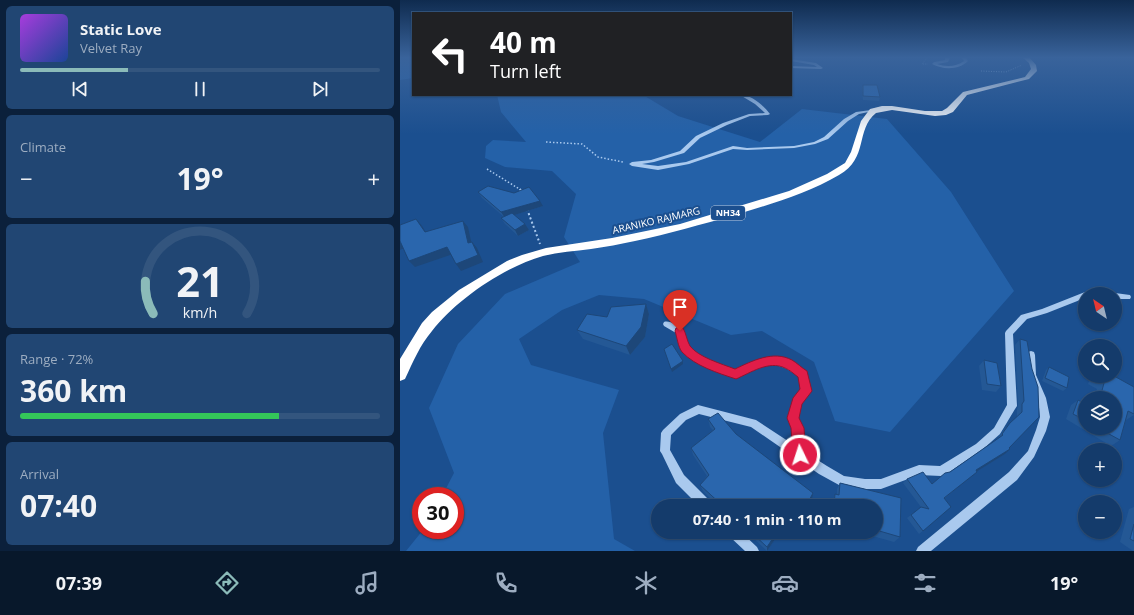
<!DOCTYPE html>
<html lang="en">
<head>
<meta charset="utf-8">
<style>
  body { margin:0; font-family:"Open Sans",sans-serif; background:#214673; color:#f1f3f6; height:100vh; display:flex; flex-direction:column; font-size:15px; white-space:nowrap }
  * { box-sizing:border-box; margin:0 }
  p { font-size:13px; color:#9dadc1 }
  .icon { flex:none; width:22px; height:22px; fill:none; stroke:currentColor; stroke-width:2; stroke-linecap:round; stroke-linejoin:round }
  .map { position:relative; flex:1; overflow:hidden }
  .details { display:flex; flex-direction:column; gap:6px; padding:6px; background:#0b203b; width:400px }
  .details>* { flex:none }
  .hud { position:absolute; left:12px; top:12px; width:380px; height:84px; border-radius:0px; box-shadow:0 1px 3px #0004,0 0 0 1px #33557e; background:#202124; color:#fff; overflow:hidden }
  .needle { width:26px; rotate:325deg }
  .buttons { position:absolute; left:678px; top:287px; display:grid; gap:8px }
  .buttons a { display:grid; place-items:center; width:44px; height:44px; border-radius:50%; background:#143b6b; box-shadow:0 1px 3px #0004,0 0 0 1px #33557e; font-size:20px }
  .speed { position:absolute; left:12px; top:487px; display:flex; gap:8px; font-size:20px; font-weight:700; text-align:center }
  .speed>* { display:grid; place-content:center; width:52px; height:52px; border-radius:50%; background:#143b6b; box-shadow:0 1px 3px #0004,0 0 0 1px #33557e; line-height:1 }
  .speed .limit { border:6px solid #d22; background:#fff; color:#111 }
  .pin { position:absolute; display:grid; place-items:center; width:34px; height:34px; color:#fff; margin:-41px -17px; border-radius:50% 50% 50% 0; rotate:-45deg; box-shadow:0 0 4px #0007 }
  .pin .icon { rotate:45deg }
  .me { position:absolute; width:44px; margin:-22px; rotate:356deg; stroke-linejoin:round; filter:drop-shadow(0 0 3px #0008) }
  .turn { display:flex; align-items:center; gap:14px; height:84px; padding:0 12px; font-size:18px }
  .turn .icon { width:52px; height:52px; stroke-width:2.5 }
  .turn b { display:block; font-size:28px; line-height:34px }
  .big { font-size:30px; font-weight:700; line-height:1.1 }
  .details .tile { flex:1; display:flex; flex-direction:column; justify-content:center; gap:6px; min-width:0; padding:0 14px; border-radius:6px; background:#214673 }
  .details .dial { align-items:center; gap:0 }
  .dial svg { height:104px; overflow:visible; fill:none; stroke:#33557e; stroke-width:7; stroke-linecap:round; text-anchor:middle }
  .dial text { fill:#f1f3f6; stroke:none }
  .song { display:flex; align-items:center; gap:12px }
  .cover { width:48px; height:48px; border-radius:6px; background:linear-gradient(135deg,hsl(280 70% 55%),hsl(220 70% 35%)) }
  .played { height:4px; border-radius:2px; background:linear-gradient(90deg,#8bbbb9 30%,#33557e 30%) }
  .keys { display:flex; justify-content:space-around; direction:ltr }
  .heat { display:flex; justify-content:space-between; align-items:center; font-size:22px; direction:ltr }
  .charge { height:6px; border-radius:3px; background:linear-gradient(90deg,#34c759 72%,#33557e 0) }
  .trip { position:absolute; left:251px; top:499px; width:232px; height:40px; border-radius:20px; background:#143b6b; box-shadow:0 1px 3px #0004,0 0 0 1px #33557e; font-weight:700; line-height:40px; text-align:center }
  .tabs { display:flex; height:64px; justify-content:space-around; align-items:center; background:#08182b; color:#9dadc1 }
  .tabs .icon { width:28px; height:28px }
  .tabs .selected { color:#8bbbb9 }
  .tabs b { font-size:18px; color:#f1f3f6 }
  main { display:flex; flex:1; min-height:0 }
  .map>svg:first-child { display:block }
</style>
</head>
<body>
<main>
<section class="details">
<div class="tile">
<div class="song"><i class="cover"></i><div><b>Static Love</b><p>Velvet Ray</p></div></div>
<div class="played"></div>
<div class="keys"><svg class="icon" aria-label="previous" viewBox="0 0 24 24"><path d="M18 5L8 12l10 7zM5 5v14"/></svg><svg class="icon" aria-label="pause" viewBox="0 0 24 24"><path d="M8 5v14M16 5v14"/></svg><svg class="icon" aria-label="next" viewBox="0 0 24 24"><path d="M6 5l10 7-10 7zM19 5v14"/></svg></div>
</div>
<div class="tile"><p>Climate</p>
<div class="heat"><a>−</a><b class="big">19°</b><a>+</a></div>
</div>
<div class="tile dial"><svg viewBox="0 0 100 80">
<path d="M14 69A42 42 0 1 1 86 69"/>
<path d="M14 69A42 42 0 0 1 8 44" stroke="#8bbbb9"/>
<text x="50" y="56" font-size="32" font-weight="700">21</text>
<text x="50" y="72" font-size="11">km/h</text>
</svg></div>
<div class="tile"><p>Range · 72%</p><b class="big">360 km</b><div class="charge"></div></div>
<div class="tile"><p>Arrival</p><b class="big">07:40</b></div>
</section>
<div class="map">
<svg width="734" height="551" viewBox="0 0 734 551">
  <rect width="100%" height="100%" fill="#1b4f8f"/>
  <!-- green -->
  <path fill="#2461a8" d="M0 57H13V78L0 80Z
    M97 95H243L278 116 360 142 402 109 487 119 551 192 614 291 490 432 435 421 414 362 362 331 331 335 244 299 199 295 162 310 119 339 131 365 219 390 203 433 214 539 235 551H6L23 530H55V496H42L54 473 29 408 58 344 105 294 180 262 164 237 176 194 152 171 105 167 85 158 86 146 93 140 126 142 101 112Z"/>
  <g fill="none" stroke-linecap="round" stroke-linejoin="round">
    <!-- path-far2 -->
    <path stroke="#a9c9ee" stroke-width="1" stroke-dasharray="1 1.5" stroke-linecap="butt" d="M528 57 522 64H528
      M581 71 606 72 622 65"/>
    <!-- path-far1 -->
    <path stroke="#a9c9ee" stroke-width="1.5" stroke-dasharray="1.5 2" stroke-linecap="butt" d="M146 142 182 144 198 157 223 162
      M87 169 121 190"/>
    <!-- path -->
    <path stroke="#a9c9ee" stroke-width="2" stroke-dasharray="2 2.5" stroke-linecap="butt" d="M120 189 122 193
      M127 209 140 244"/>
    <!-- minor -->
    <path fill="#a9c9ee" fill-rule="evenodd" d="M545 57H549L550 58 548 62 537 64C546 67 556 67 564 61L561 57H565L568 61C559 70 543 70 532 64L534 62 545 60Z
      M391 59 416 63 423 68 421 69 391 68V66L417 67 414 65 391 61Z
      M340 95C352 95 363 105 370 114L368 115 350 116 327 125 300 138 284 153 254 162 242 164 258 166 286 162 333 146 347 148 394 146 414 142 424 137 444 119 456 112 471 110 473 111 459 114 448 121 428 139 415 144 394 148 347 150 333 149 289 164 258 170 232 166 229 164 232 162 251 160 280 151 296 136 323 123 349 114 365 113 355 104Z
      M685 292 688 294H685V298L647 313 627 319 613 334 617 406 615 409 600 434 582 450 545 475 541 476 519 475 481 489H465L439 485 419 474 351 427 299 414 286 420 271 435 270 450 284 475 311 502 312 506H299L276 483 262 454 260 451 261 433 263 430 280 414 298 405 356 420 394 445 392 428 388 418 394 399 401 390 399 377C371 356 364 367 336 378 311 369 282 363 276 333L264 326 263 324 264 322C270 320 277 326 283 329 285 334 285 340 288 344 298 359 320 364 336 370 365 356 378 352 406 372L410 391 401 404 398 418 402 428 405 452 427 466 444 476 465 479H481L519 465 540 466 576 444 594 428 607 405 605 333 606 331 621 315 642 309Z
      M715 293 730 295 731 297 730 299H715V294H712Z
      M631 351 634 352 635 355 636 375 646 398 650 417 646 431 634 457 617 480 531 551H516L518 547 609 472 628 451 636 430 640 417 638 398 628 375 627 355 628 352Z
      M327 532H341L357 547 359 551H345L329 536Z"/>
    <!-- highway -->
    <path fill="#fff" fill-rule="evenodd" d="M622 57H629L636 65 637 71 629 79 567 95 553 112 546 115 535 116 492 110 476 113C455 130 469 158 439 175 407 194 370 204 335 215 302 224 269 234 235 241 220 244 206 247 191 249 175 251 159 252 143 256 104 267 56 300 32 331 20 345 13 362 5 379L0 381V359L22 323 32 312 59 290 107 261 122 255 146 248 212 238 280 224 389 191 427 174 445 163 451 152 461 121 470 109 482 106H492L525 111H542L547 108 563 92 625 77 631 69 629 63Z"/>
  </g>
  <!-- wall -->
  <path fill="#245895" d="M463 85 480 97 479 101 463 100 462 89Z
    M78 192 143 206 114 215 129 230 118 236 105 224 101 218 104 217 82 198Z
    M246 304 249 314 245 337 230 355 183 339 177 330 207 317Z
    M620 339 638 387 609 448 605 454 577 471 544 499 551 507 519 534 507 518 521 507 503 483 507 479 532 484 550 472 597 439 605 428 617 417V409L618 406 615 345Z
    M584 360 601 386 596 392 582 390 579 366Z
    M649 367 667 388 663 391 642 381 646 370Z
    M691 376H714L734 387V415L726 420 720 440 711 446 666 419 671 405 678 400 685 404V428H715V398H694L697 389 688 384Z
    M308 419 336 434 412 499 408 506H318L303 491 300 485 307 476 293 455 291 448 313 430 310 427Z
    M440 483 501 498 500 537 494 542 458 532H476V506H432L433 500 435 494H437V489Z
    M734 507V551H733L720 542 729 509Z
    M347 532H380L367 551Z
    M429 532H455V535L451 540 428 533Z"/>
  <!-- shaded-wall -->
  <path fill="#1d4779" d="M140 201 143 206 105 218 101 212Z
    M16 219 22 226 30 239 25 232Z
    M63 221 68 227 73 250 68 243Z
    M125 224 129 230 118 236 115 230Z
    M0 241V240L6 247 0 250Z
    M72 242 77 248 83 262 61 271 56 264Z
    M47 247 53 254 15 267 9 261Z
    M246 304 249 314 245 337 230 355 226 346Z
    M283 361V364L272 372 271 369Z
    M610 449 605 454 571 475 576 470Z
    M413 493 412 499 408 506H406Z
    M377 532H380L367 551V547Z"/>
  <!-- building -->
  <path fill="#2a66ad" stroke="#1d4779" d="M463 85H477L480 97 463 96Z
    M88 186 114 193 129 187 140 201 101 212 78 192Z
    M112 213 125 224 115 230 101 218Z
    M16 219 25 232 63 221 68 243 72 242 78 255 56 264 47 247 9 261 0 241V225Z
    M246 304 241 327 226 346 177 330 187 314 207 317 211 307Z
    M620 339 627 341 632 369 638 387 639 417 609 448 610 449 576 470 577 472 544 498 551 507 523 531 511 515 521 507 529 509 507 479 523 472 532 484 545 473 550 472 603 435 602 434 610 423 622 412V404L624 401Z
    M272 344 283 361 271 369 264 349Z
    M584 360 597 363 601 386 587 384Z
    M649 367 669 377 667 388 645 378Z
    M696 376H714L734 387V414L728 411 720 440 698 428H715V398H700L704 383 695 378Z
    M678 400 685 404V420L673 414Z
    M318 413 336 434 413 493 406 506H323L300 485 309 475 291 448 315 429 308 419Z
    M440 483 501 498 500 537 476 530V506H434L435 494 439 495Z
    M734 524V541L730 539Z
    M351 532H377L367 547Z
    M444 532H455V535Z"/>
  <!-- sky -->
  <linearGradient id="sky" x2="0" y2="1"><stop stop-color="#0f2b4f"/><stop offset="0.43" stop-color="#39639b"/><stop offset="1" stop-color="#39639b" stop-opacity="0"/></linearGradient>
  <rect width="734" height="134" fill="url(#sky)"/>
  <!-- route -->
  <path fill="#e11d48" stroke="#92132f" d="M280 327 283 328C286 333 287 341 290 346 298 357 322 364 335 369 352 361 373 350 392 360 397 363 402 368 407 371L412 391 402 404 399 418 404 428 406 455 404 459 400 461 395 459 393 455 391 428 387 418 393 398 400 389 398 377C394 374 390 370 385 368 369 360 350 373 336 379 318 373 295 366 282 352 278 347 277 337 275 331L276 328Z"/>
  <g text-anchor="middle" stroke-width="4" stroke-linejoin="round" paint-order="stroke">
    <!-- shield labels -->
    <rect fill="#1b4f8f" stroke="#bbcadd" stroke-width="1" x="311" y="206" width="34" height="14" rx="3"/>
    <g font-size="9" font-weight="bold" fill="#fff">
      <text x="328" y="216">NH34</text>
    </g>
    <!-- street labels -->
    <g font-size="10" fill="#fff" stroke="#1b4f8f">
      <text transform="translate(256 220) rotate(-13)" y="4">ARANIKO RAJMARG</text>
    </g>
  </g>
</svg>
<div class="buttons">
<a><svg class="needle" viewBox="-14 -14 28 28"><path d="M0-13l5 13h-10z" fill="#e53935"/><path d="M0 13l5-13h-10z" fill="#9dadc1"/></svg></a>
<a><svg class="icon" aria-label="search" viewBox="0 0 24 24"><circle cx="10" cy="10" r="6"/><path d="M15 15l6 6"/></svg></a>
<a><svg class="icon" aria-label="layers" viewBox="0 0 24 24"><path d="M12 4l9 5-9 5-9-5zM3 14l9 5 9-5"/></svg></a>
<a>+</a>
<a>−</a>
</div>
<div class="speed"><div class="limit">30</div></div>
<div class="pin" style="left:280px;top:331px;background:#d93025"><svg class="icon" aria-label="arrive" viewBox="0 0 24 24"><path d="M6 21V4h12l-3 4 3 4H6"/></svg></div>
<svg class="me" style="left:400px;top:455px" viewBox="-20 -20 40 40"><circle r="17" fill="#e11d48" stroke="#fff" stroke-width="3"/><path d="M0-11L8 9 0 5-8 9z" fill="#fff"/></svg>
<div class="trip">07:40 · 1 min · 110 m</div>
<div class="hud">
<div class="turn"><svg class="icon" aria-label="left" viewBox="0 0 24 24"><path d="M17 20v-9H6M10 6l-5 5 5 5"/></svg><div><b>40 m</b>Turn left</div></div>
</div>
</div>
</main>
<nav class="tabs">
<b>07:39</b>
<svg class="icon selected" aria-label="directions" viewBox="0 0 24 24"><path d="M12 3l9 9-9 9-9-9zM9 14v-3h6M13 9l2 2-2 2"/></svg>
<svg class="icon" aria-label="music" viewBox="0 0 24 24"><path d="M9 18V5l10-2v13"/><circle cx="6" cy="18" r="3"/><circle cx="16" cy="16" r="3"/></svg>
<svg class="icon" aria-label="phone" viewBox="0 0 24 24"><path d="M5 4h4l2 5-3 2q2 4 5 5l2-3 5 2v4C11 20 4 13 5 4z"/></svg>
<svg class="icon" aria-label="climate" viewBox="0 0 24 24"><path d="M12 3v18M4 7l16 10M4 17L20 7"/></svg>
<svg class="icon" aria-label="car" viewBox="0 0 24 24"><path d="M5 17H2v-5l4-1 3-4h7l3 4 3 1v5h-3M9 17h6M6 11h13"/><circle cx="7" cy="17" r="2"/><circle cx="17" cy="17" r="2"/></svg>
<svg class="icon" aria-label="filters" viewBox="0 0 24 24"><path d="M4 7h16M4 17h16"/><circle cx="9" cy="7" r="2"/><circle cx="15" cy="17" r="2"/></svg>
<b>19°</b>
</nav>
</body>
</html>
